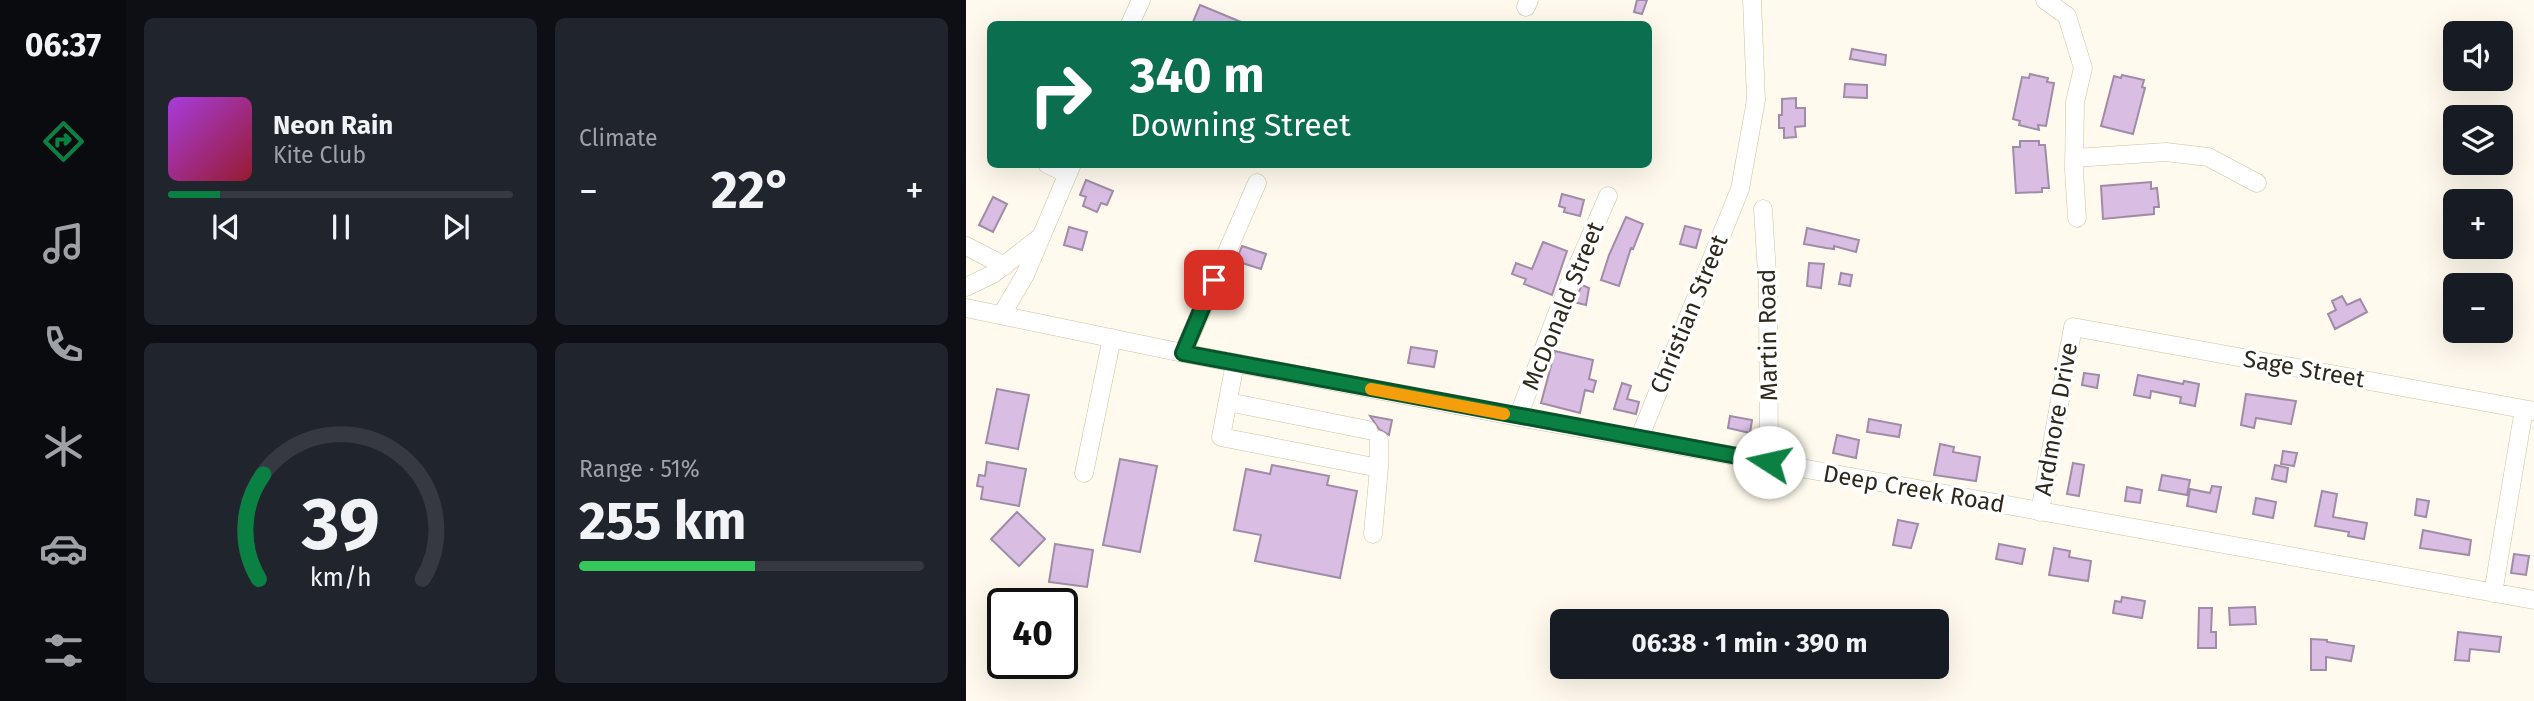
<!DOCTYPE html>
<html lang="en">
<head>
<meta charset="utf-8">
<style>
  body { margin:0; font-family:"Fira Sans",sans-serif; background:#20242c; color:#f1f3f6; height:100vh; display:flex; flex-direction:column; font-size:26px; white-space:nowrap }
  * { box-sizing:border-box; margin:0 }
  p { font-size:23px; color:#9ea1a6 }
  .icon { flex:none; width:38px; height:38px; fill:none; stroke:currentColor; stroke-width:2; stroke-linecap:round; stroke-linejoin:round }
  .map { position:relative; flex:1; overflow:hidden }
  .sheet { display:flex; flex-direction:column; gap:18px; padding:18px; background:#0d0f14; width:840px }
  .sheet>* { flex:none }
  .guide { position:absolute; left:21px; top:21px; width:665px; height:147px; border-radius:10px; box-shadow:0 7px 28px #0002; background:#0b6e4f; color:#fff; overflow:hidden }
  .buttons { position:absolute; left:1477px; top:21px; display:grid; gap:14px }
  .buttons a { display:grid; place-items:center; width:70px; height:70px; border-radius:10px; background:#171b24; box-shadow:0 7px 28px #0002; font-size:35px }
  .speed { position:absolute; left:21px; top:588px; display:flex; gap:14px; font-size:35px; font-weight:700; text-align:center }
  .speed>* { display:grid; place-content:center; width:91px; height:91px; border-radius:50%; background:#171b24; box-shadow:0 7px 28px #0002; line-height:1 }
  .speed .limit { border:4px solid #111; border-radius:10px; background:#fff; color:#111 }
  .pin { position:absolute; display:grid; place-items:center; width:60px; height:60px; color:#fff; margin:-30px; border-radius:14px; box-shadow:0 4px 10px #0006 }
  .me { position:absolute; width:77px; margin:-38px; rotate:280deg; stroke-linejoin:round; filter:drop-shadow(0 0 5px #0008) }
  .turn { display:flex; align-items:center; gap:24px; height:147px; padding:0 28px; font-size:32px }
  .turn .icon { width:91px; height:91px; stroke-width:2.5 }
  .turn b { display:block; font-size:49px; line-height:60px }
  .big { font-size:52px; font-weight:700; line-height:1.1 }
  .sheet .widget { flex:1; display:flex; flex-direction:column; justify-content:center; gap:10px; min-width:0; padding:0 24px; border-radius:10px; background:#20242c }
  .sheet .dial { align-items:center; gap:0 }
  .dial svg { height:182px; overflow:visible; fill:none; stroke:#363941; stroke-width:7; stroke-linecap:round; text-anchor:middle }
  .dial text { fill:#f1f3f6; stroke:none }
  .song { display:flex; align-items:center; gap:21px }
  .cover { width:84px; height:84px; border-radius:10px; background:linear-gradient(135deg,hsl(280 70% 55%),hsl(350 70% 35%)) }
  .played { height:7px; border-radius:4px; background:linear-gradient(90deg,#0b8043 15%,#363941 15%) }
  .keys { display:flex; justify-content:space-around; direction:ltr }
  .heat { display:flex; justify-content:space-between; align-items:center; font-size:38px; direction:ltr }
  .charge { height:10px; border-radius:5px; background:linear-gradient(90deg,#34c759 51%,#363941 0) }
  .sheet .tiles { flex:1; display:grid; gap:18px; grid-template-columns:repeat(2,1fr) }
  .trip { position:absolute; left:584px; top:609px; width:399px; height:70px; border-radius:10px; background:#171b24; box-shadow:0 7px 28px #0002; font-weight:700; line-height:70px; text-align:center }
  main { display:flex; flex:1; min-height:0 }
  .tab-bar { display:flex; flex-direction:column; width:126px; justify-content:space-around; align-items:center; background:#090b0e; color:#9ea1a6 }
  .tab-bar .icon { width:49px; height:49px }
  .tab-bar .on { color:#0b8043 }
  .tab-bar b { font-size:32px; color:#f1f3f6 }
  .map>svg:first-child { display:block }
</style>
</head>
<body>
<main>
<nav class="tab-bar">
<b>06:37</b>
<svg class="icon on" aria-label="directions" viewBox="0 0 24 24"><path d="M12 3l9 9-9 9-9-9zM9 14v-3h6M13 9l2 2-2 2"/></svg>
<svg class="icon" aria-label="music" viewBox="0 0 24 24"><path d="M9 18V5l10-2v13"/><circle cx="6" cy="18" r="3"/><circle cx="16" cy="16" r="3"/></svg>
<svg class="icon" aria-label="phone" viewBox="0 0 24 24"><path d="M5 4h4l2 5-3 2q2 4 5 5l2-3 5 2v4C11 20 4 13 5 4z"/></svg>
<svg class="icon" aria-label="climate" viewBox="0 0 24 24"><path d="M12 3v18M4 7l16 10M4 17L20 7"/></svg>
<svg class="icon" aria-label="car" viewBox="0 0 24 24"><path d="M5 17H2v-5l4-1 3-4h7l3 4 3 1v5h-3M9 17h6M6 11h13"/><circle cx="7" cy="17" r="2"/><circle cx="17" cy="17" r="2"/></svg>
<svg class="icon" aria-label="filters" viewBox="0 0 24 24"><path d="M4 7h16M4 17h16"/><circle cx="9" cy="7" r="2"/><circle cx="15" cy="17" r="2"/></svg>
</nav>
<section class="sheet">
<div class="tiles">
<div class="widget">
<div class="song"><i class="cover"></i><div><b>Neon Rain</b><p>Kite Club</p></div></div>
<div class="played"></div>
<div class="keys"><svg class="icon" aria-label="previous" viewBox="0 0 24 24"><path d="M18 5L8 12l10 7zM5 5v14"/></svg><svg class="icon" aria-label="pause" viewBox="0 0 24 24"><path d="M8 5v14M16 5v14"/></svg><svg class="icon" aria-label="next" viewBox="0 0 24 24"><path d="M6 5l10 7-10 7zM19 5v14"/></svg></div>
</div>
<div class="widget"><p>Climate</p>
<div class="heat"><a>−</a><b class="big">22°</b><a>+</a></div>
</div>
<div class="widget dial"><svg viewBox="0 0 100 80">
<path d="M14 69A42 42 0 1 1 86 69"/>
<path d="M14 69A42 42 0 0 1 16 23" stroke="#0b8043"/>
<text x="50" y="56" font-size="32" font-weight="700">39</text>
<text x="50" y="72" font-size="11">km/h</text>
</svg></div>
<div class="widget"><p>Range · 51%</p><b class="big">255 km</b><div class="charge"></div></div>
</div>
</section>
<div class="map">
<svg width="1568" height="701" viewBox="0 0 1568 701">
  <rect width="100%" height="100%" fill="#fffaed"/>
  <!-- building -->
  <path fill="#d9bde3" stroke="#a08ca7" stroke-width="2" d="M671 0H681L676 14 668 12Z
    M234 5 280 24H232L227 22Z
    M886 49 920 55 919 65 884 59Z
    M1064 74 1082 78 1081 82 1088 83 1080 126 1072 125 1073 130 1053 125 1054 121 1047 119 1056 77 1063 78Z
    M1156 75 1178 80 1176 87 1179 88 1167 134 1135 126 1148 76 1155 78Z
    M879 84 901 85V98L878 97Z
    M830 98V108H839V126L829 127 830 137 818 138V128H813V115H816V99Z
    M1054 141H1073V145H1079L1083 188H1076V192L1050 193 1047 147H1054Z
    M120 180 147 191 141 205 135 203 131 212 117 206 120 197 114 195Z
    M1185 182V189L1191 188 1193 207H1188V214L1137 219 1135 186Z
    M596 194 618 200 614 216 598 212 599 208 593 206Z
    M27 197 41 204 27 232 13 225Z
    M660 217 677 224 667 249 665 248 653 286 635 280 643 255Z
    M719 226 735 230 730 248 714 244Z
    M103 227 121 232 116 250 98 245Z
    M841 228 893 240 890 252 868 246V249L860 248 838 244Z
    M577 242 601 251 586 295 558 284 560 279 546 274 550 263 566 269Z
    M276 246 300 254 295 269 270 261Z
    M843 263 858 264 855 288 841 286Z
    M875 273 886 275 884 286 873 284Z
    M616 285 623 288 620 305 608 302Z
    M1376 296 1381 305 1394 299 1401 312 1369 329 1362 314 1370 310 1366 301Z
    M445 347 471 351 468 367 442 363Z
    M589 351 627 360 623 379 630 381 627 392 619 390 614 413 575 403Z
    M1118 373 1133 375 1131 388 1116 385Z
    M1172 375 1217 384 1218 381 1233 384 1229 406 1214 403 1215 397 1185 391 1184 398 1168 395Z
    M656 383 665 386 661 399 673 402 670 414 648 409Z
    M31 389 63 395 52 449 20 443Z
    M1280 394 1330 401 1325 424 1290 418 1288 428 1275 425Z
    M404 416 426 420 423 435 413 429Z
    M764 416 786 420 784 433 762 428Z
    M903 419 935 425 933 437 901 432Z
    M871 435 893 440 890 458 867 453Z
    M974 444 988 447 987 452 1014 457 1010 481 968 475Z
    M1317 451 1331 453 1328 466 1315 464Z
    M154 459 191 466 174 552 137 545Z
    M21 462 60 469 53 506 15 499 17 487 11 486 13 475 19 476Z
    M1107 463 1118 465 1113 496 1101 494Z
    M306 465 363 476 361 485 391 491 374 578 289 561 295 535 268 530 280 469 304 474Z
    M1309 465 1322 468 1320 482 1306 479Z
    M1196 475 1224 480 1221 495 1193 490Z
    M1246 486 1255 487 1250 512 1221 506 1224 489 1244 493Z
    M1161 487 1176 490 1174 503 1159 501Z
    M1356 491 1371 494 1367 517 1401 523 1398 539 1382 536 1383 532 1349 526Z
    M1290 498 1310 502 1307 518 1287 514Z
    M1451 499 1463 501 1460 517 1449 515Z
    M51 512 79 539 53 566 25 539Z
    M932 520 952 524 945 548 927 545Z
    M1457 530 1505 540 1503 555 1454 548Z
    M89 544 127 550 121 587 83 582Z
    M1033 544 1059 549 1056 564 1030 559Z
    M1088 548 1104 551 1103 557 1125 561 1122 581 1083 575Z
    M1548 554 1563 556 1560 575 1545 573Z
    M1156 597 1179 601 1176 618 1147 613 1149 601 1155 602Z
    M1289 607 1290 624 1264 625 1263 608Z
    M1233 608H1246L1245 632H1250V648H1232Z
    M1492 632 1535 637 1533 652 1504 649 1503 661 1489 660Z
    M1345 639 1361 640V642L1388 646 1385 661 1360 657V670H1345Z"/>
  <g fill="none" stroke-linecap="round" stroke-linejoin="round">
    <defs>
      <path id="minor" d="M1079 0 1101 16 1117 68 1109 102 1108 170 1111 218
        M560 7 563 0
        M164 24 175 0
        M1108 158 1200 152 1242 157 1291 183
        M81 164 102 174
        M797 209 802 290 803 462
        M0 246 39 266
        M0 287 27 274 73 238
        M0 308 217 353 552 417 1568 600
        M36 314 59 275 106 164
        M217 353 291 183
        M269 363 255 437 413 468 407 534
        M262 402 402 430
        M552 417 594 306 642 196
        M673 439 774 189 790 100 786 0
        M413 440V468
        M118 473 146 338
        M1074 512 1107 327 1568 411
        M1527 593 1558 409"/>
    </defs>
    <!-- minor casing -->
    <use href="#minor" stroke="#cdc0a1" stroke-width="19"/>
    <!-- minor -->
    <use href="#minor" stroke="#fff" stroke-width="18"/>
  </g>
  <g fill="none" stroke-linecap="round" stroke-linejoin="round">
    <defs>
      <path id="route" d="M248 280 217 353 803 462"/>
    </defs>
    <!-- route casing -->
    <use href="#route" stroke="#07532c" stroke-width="18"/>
    <!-- route -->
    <use href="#route" stroke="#0b8043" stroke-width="12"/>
    <!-- slow -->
    <path stroke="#f59e0b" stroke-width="12" d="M405 389 538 414"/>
  </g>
  <g text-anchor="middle" stroke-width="7" stroke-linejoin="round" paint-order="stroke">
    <!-- street labels -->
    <g font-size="24" fill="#2e291c" stroke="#fff">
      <text transform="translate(597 306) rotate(-68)" y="8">McDonald Street</text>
      <text transform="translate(723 314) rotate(-68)" y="8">Christian Street</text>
      <text transform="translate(802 335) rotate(-91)" y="8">Martin Road</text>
      <text transform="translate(1338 369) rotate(10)" y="8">Sage Street</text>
      <text transform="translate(1090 419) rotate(-80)" y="8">Ardmore Drive</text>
      <text transform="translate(948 489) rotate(10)" y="8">Deep Creek Road</text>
    </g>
  </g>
</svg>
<div class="buttons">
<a><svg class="icon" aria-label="sound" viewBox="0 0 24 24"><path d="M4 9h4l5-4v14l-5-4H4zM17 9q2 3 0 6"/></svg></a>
<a><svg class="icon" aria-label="layers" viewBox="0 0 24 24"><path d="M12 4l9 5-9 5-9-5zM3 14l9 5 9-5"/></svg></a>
<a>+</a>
<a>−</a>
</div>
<div class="speed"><div class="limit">40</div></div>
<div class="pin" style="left:248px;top:280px;background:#d93025"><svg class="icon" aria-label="arrive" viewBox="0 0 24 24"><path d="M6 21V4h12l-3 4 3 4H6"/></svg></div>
<svg class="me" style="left:803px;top:462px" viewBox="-20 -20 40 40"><circle r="19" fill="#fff"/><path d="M0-13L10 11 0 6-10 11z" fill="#0b8043"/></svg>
<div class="trip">06:38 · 1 min · 390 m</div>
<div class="guide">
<div class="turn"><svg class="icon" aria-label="right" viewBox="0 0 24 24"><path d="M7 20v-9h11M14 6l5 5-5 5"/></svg><div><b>340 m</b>Downing Street</div></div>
</div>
</div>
</main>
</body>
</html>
